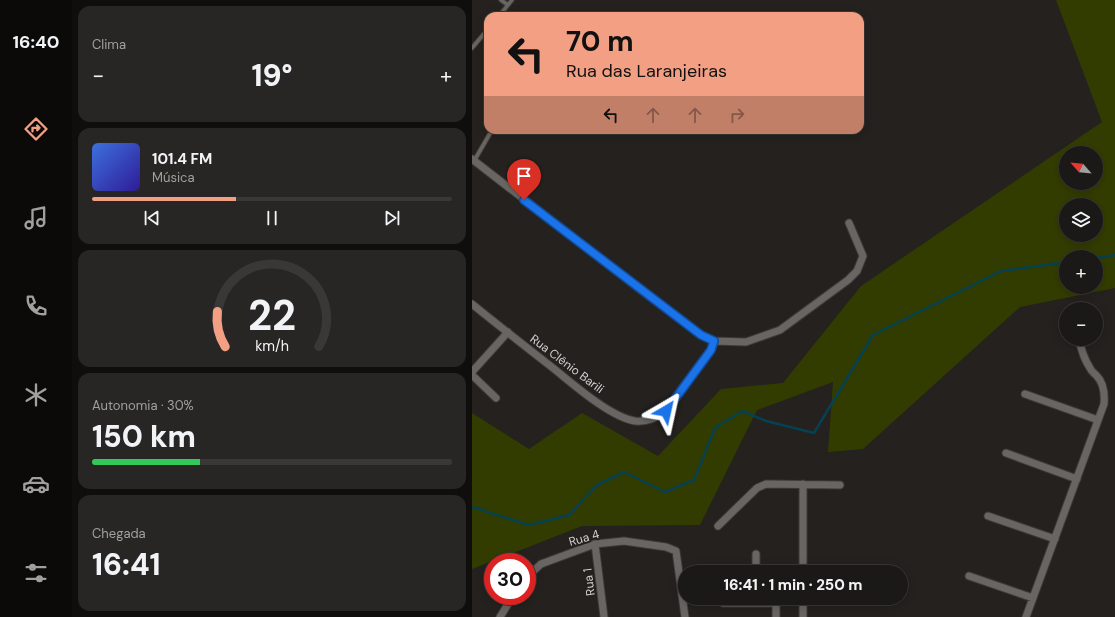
<!DOCTYPE html>
<html lang="pt">
<head>
<meta charset="utf-8">
<style>
  body { margin:0; font-family:"DM Sans",sans-serif; background:#282624; color:#f1f3f6; height:100vh; display:flex; flex-direction:column; font-size:15px; white-space:nowrap }
  * { box-sizing:border-box; margin:0 }
  p { font-size:13px; color:#a0a0a1 }
  .icon { flex:none; width:22px; height:22px; fill:none; stroke:currentColor; stroke-width:2; stroke-linecap:round; stroke-linejoin:round }
  .map { position:relative; flex:1; overflow:hidden }
  .sheet { display:flex; flex-direction:column; gap:6px; padding:6px; background:#0f0e0d; width:400px }
  .sheet>* { flex:none }
  .guide { position:absolute; left:12px; top:12px; width:380px; height:122px; border-radius:12px; box-shadow:0 2px 10px #0003,0 0 0 1px #393836; background:#f39f83; color:#111; overflow:hidden }
  .needle { width:26px; rotate:297deg }
  .tools { position:absolute; left:587px; top:146px; display:grid; gap:8px }
  .tools a { display:grid; place-items:center; width:44px; height:44px; border-radius:50%; background:#1b1917; box-shadow:0 2px 10px #0003,0 0 0 1px #393836; font-size:20px }
  .speed { position:absolute; left:12px; top:553px; display:flex; gap:8px; font-size:20px; font-weight:700; text-align:center }
  .speed>* { display:grid; place-content:center; width:52px; height:52px; border-radius:50%; background:#1b1917; box-shadow:0 2px 10px #0003,0 0 0 1px #393836; line-height:1 }
  .speed .limit { border:6px solid #d22; background:#fff; color:#111 }
  .pin { position:absolute; display:grid; place-items:center; width:34px; height:34px; color:#fff; margin:-41px -17px; border-radius:50% 50% 50% 0; rotate:-45deg; box-shadow:0 0 4px #0007 }
  .pin .icon { rotate:45deg }
  .me { position:absolute; width:44px; margin:-22px; rotate:36deg; stroke-linejoin:round; filter:drop-shadow(0 0 3px #0008) }
  .turn { display:flex; align-items:center; gap:14px; height:84px; padding:0 16px; font-size:18px }
  .turn .icon { width:52px; height:52px; stroke-width:2.5 }
  .turn b { display:block; font-size:28px; line-height:34px }
  .lanes { display:flex; align-items:center; height:38px; padding:0 16px; background:#0003; justify-content:center; gap:20px; direction:ltr }
  .lanes .off { opacity:.35 }
  .big { font-size:30px; font-weight:800; line-height:1.1 }
  .sheet .widget { flex:1; display:flex; flex-direction:column; justify-content:center; gap:6px; min-width:0; padding:0 14px; border-radius:12px; background:#282624 }
  .sheet .dial { align-items:center; gap:0 }
  .dial svg { height:104px; overflow:visible; fill:none; stroke:#393836; stroke-width:7; stroke-linecap:round; text-anchor:middle }
  .dial text { fill:#f1f3f6; stroke:none }
  .song { display:flex; align-items:center; gap:12px }
  .cover { width:48px; height:48px; border-radius:6px; background:linear-gradient(135deg,hsl(220 70% 55%),hsl(250 70% 35%)) }
  .played { height:4px; border-radius:2px; background:linear-gradient(90deg,#f39f83 40%,#393836 40%) }
  .keys { display:flex; justify-content:space-around; direction:ltr }
  .heat { display:flex; justify-content:space-between; align-items:center; font-size:22px; direction:ltr }
  .charge { height:6px; border-radius:3px; background:linear-gradient(90deg,#34c759 30%,#393836 0) }
  .trip { position:absolute; left:206px; top:565px; width:230px; height:40px; border-radius:20px; background:#1b1917; box-shadow:0 2px 10px #0003,0 0 0 1px #393836; font-weight:800; line-height:40px; text-align:center }
  main { display:flex; flex:1; min-height:0 }
  .menu { display:flex; flex-direction:column; width:72px; justify-content:space-around; align-items:center; background:#0b0a09; color:#a0a0a1 }
  .menu .icon { width:28px; height:28px }
  .menu .current { color:#f39f83 }
  .menu b { font-size:18px; color:#f1f3f6 }
  .map>svg:first-child { display:block }
</style>
</head>
<body>
<main>
<nav class="menu">
<b>16:40</b>
<svg class="icon current" aria-label="directions" viewBox="0 0 24 24"><path d="M12 3l9 9-9 9-9-9zM9 14v-3h6M13 9l2 2-2 2"/></svg>
<svg class="icon" aria-label="music" viewBox="0 0 24 24"><path d="M9 18V5l10-2v13"/><circle cx="6" cy="18" r="3"/><circle cx="16" cy="16" r="3"/></svg>
<svg class="icon" aria-label="phone" viewBox="0 0 24 24"><path d="M5 4h4l2 5-3 2q2 4 5 5l2-3 5 2v4C11 20 4 13 5 4z"/></svg>
<svg class="icon" aria-label="climate" viewBox="0 0 24 24"><path d="M12 3v18M4 7l16 10M4 17L20 7"/></svg>
<svg class="icon" aria-label="car" viewBox="0 0 24 24"><path d="M5 17H2v-5l4-1 3-4h7l3 4 3 1v5h-3M9 17h6M6 11h13"/><circle cx="7" cy="17" r="2"/><circle cx="17" cy="17" r="2"/></svg>
<svg class="icon" aria-label="filters" viewBox="0 0 24 24"><path d="M4 7h16M4 17h16"/><circle cx="9" cy="7" r="2"/><circle cx="15" cy="17" r="2"/></svg>
</nav>
<section class="sheet">
<div class="widget"><p>Clima</p>
<div class="heat"><a>−</a><b class="big">19°</b><a>+</a></div>
</div>
<div class="widget">
<div class="song"><i class="cover"></i><div><b>101.4 FM</b><p>Música</p></div></div>
<div class="played"></div>
<div class="keys"><svg class="icon" aria-label="previous" viewBox="0 0 24 24"><path d="M18 5L8 12l10 7zM5 5v14"/></svg><svg class="icon" aria-label="pause" viewBox="0 0 24 24"><path d="M8 5v14M16 5v14"/></svg><svg class="icon" aria-label="next" viewBox="0 0 24 24"><path d="M6 5l10 7-10 7zM19 5v14"/></svg></div>
</div>
<div class="widget dial"><svg viewBox="0 0 100 80">
<path d="M14 69A42 42 0 1 1 86 69"/>
<path d="M14 69A42 42 0 0 1 8 42" stroke="#f39f83"/>
<text x="50" y="56" font-size="32" font-weight="700">22</text>
<text x="50" y="72" font-size="11">km/h</text>
</svg></div>
<div class="widget"><p>Autonomia · 30%</p><b class="big">150 km</b><div class="charge"></div></div>
<div class="widget"><p>Chegada</p><b class="big">16:41</b></div>
</section>
<div class="map">
<svg width="643" height="617" viewBox="0 0 643 617">
  <rect width="100%" height="100%" fill="#24211f"/>
  <!-- green -->
  <path fill="#333c00" fill-rule="evenodd" d="M584 0H643V288L548 307 391 449 356 452 361 382 285 410 228 525 110 526 0 569V413L57 449 110 413 186 456 249 389 311 383 389 286 630 122ZM594 153H624V183H594ZM594 205H624V235H594ZM594 257H624V287H594Z"/>
  <g fill="none" stroke-linecap="round" stroke-linejoin="round">
    <!-- stream -->
    <path stroke="#064152" stroke-width="2.5" d="M624 258 643 255
      M0 507 57 525 97 515 125 485 152 472 193 492 222 480 243 428 270 411 294 421 342 433 401 335 529 271 594 262"/>
    <defs>
      <path id="service" d="M29 0 36 5
        M27 16 40 0
        M0 48 16 29
        M2 161 20 130"/>
      <path id="minor" d="M0 159 165 287 229 335 242 341 274 342 308 330 376 280 385 271 391 256 377 223
        M0 304C27 326 54 347 81 368 101 384 138 417 163 421 175 422 185 418 194 411L239 350 242 341
        M0 372 36 332
        M0 375 24 398
        M553 394 626 420
        M534 453 605 479
        M516 516 583 539
        M246 526 285 488 294 484 368 485
        M123 544 132 617
        M284 554V572
        M331 572V484
        M497 576 561 598
        M55 577 69 564 123 544 152 541 194 547 204 551 213 617
        M284 598V603H301L304 605V617
        M251 603H284
        M28 617 41 596
        M331 617V598
        M554 617 632 404C633 393 632 383 624 375 622 373 619 371 618 368 612 359 609 349 607 339"/>
    </defs>
    <!-- service casing -->
    <use href="#service" stroke="#3d3b38" stroke-width="5.5"/>
    <!-- minor casing -->
    <use href="#minor" stroke="#3d3b38" stroke-width="9"/>
    <!-- service -->
    <use href="#service" stroke="#696562" stroke-width="3.5"/>
    <!-- minor -->
    <use href="#minor" stroke="#696562" stroke-width="7"/>
  </g>
  <g fill="none" stroke-linecap="round" stroke-linejoin="round">
    <defs>
      <path id="route" d="M52 200 229 335 242 341 239 350 194 411"/>
    </defs>
    <!-- route casing -->
    <use href="#route" stroke="#114b97" stroke-width="10"/>
    <!-- route -->
    <use href="#route" stroke="#1a73e8" stroke-width="7"/>
  </g>
  <g text-anchor="middle" stroke-width="4" stroke-linejoin="round" paint-order="stroke">
    <!-- street labels -->
    <g font-size="12" fill="#d3d1cf" stroke="#24211f">
      <text transform="translate(95 364) rotate(37)" y="4">Rua Clênio Barili</text>
      <text transform="translate(112 538) rotate(-16)" y="4">Rua 4</text>
      <text transform="translate(117 582) rotate(-97)" y="4">Rua 1</text>
    </g>
  </g>
</svg>
<div class="tools">
<a><svg class="needle" viewBox="-14 -14 28 28"><path d="M0-13l5 13h-10z" fill="#e53935"/><path d="M0 13l5-13h-10z" fill="#a0a0a1"/></svg></a>
<a><svg class="icon" aria-label="layers" viewBox="0 0 24 24"><path d="M12 4l9 5-9 5-9-5zM3 14l9 5 9-5"/></svg></a>
<a>+</a>
<a>−</a>
</div>
<div class="speed"><div class="limit">30</div></div>
<div class="pin" style="left:52px;top:200px;background:#d93025"><svg class="icon" aria-label="arrive" viewBox="0 0 24 24"><path d="M6 21V4h12l-3 4 3 4H6"/></svg></div>
<svg class="me" style="left:194px;top:411px" viewBox="-20 -20 40 40"><path d="M0-17L14 15 0 8-14 15z" fill="#1a73e8" stroke="#fff" stroke-width="4"/></svg>
<div class="trip">16:41 · 1 min · 250 m</div>
<div class="guide">
<div class="turn"><svg class="icon" aria-label="left" viewBox="0 0 24 24"><path d="M17 20v-9H6M10 6l-5 5 5 5"/></svg><div><b>70 m</b>Rua das Laranjeiras</div></div>
<div class="lanes"><svg class="icon" aria-label="left" viewBox="0 0 24 24"><path d="M17 20v-9H6M10 6l-5 5 5 5"/></svg><svg class="icon off" aria-label="ahead" viewBox="0 0 24 24"><path d="M12 20V5M6 11l6-6 6 6"/></svg><svg class="icon off" aria-label="ahead" viewBox="0 0 24 24"><path d="M12 20V5M6 11l6-6 6 6"/></svg><svg class="icon off" aria-label="right" viewBox="0 0 24 24"><path d="M7 20v-9h11M14 6l5 5-5 5"/></svg></div>
</div>
</div>
</main>
</body>
</html>
